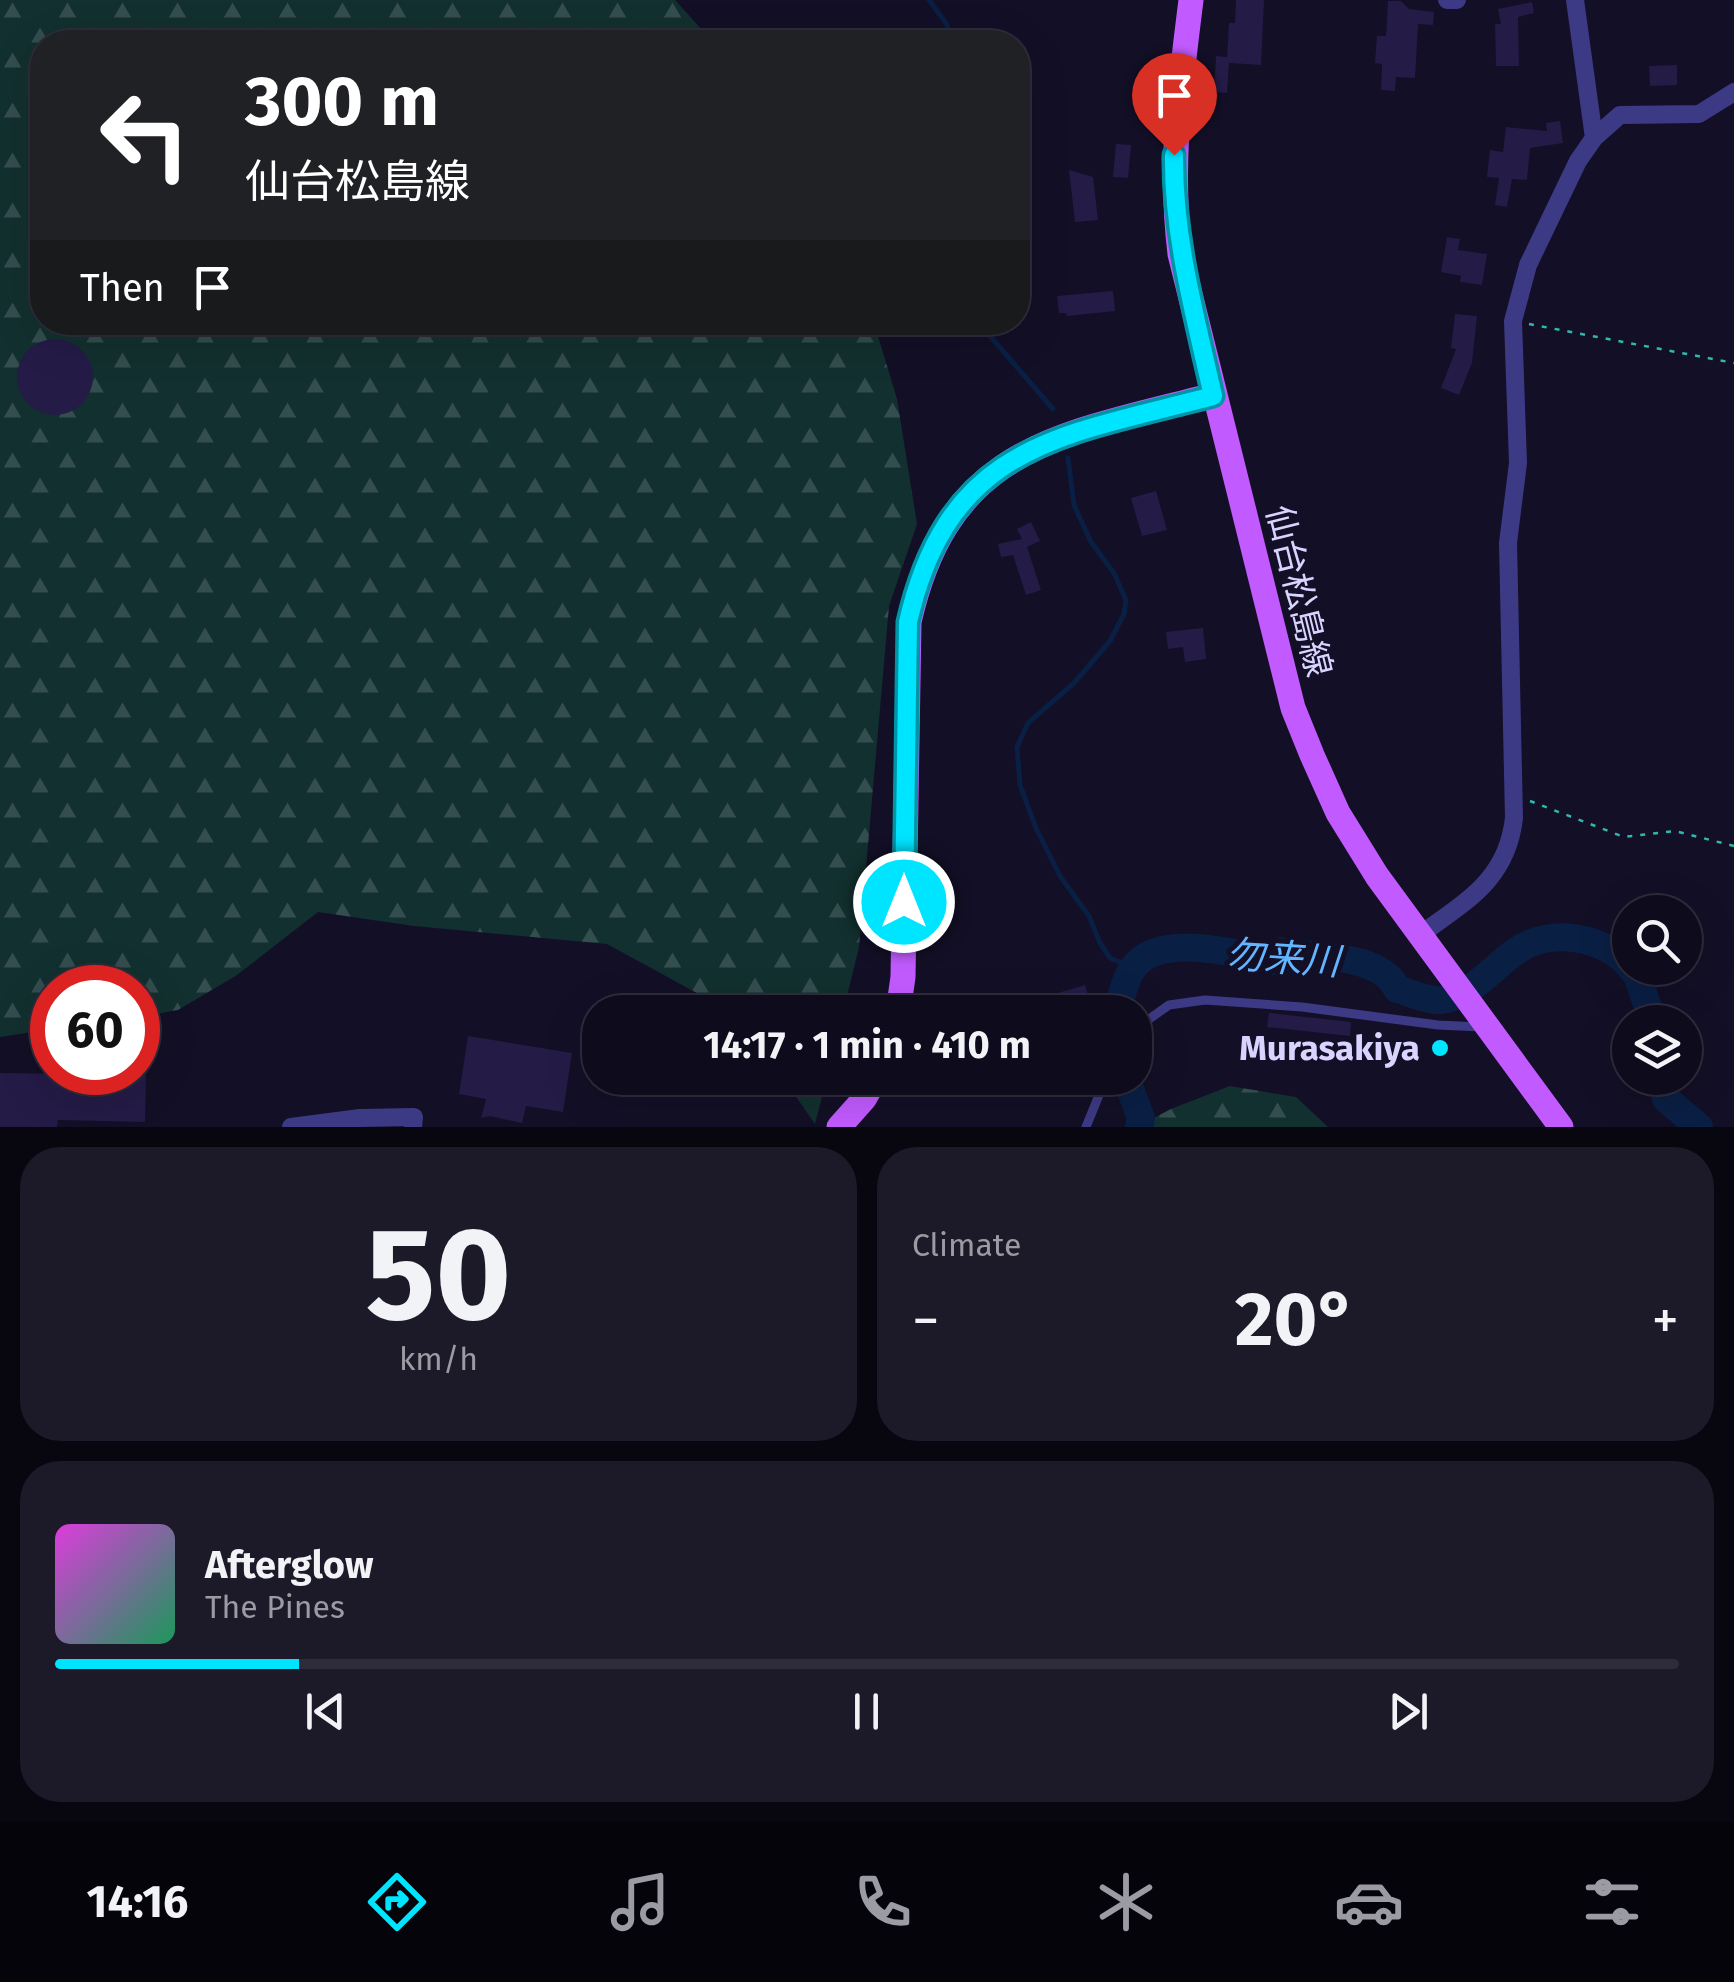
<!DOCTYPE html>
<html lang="en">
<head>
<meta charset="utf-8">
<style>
  body { margin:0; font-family:"Fira Sans","Noto Sans JP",sans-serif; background:#1c1929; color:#f1f3f6; height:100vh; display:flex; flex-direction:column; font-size:38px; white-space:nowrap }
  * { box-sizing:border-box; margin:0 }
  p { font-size:32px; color:#9b9ba3 }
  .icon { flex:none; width:55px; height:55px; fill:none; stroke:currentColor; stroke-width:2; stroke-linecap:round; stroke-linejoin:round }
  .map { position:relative; height:1127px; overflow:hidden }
  .side { display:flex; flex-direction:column; gap:20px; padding:20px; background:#08060f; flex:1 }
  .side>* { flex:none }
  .guide { position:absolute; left:30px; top:30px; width:1000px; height:305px; border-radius:40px; box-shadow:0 10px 40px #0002,0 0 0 2px #2e2b3b; background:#202124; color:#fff; overflow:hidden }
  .controls { position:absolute; left:1612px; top:895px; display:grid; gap:20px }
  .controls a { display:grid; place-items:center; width:90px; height:90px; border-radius:50%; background:#0e0b1c; box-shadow:0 10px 40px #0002,0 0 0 2px #2e2b3b; font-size:50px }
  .speed { position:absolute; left:30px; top:965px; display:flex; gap:20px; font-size:50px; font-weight:700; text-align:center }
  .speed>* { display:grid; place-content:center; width:130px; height:130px; border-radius:50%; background:#0e0b1c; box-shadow:0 10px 40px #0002,0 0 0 2px #2e2b3b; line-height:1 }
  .speed .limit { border:15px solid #d22; background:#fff; color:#111 }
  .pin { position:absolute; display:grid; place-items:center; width:85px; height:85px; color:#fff; margin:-102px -42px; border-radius:50% 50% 50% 0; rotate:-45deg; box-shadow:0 0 10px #0007 }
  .pin .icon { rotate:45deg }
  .me { position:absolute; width:110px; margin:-55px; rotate:0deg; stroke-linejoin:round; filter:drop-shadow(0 0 8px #0008) }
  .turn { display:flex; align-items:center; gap:35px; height:210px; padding:0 50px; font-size:45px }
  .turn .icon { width:130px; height:130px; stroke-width:2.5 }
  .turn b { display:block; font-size:70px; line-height:85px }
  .then { display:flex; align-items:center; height:95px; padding:0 50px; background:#0003; gap:20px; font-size:38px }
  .big { font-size:75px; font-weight:700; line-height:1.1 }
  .side .card { flex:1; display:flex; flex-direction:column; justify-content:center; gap:15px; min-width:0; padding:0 35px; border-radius:40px; background:#1c1929 }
  .side .dial { align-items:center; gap:0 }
  .dial b { font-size:130px; line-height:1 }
  .song { display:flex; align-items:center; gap:30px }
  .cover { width:120px; height:120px; border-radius:15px; background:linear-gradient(135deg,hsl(300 70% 55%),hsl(150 70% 35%)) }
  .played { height:10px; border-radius:5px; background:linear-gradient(90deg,#00e5ff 15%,#2e2b3b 15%) }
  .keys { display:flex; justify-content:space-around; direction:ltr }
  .heat { display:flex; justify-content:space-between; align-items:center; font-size:55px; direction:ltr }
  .side .tiles { flex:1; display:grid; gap:20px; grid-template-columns:1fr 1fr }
  .card:last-child { grid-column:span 2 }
  .trip { position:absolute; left:582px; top:995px; width:570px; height:100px; border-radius:40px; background:#0e0b1c; box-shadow:0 10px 40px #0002,0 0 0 2px #2e2b3b; font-weight:700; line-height:100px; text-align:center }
  .menu { display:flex; height:160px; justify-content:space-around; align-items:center; background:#06040b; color:#9b9ba3 }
  .menu .icon { width:70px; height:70px }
  .menu .active { color:#00e5ff }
  .menu b { font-size:45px; color:#f1f3f6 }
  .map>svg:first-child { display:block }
</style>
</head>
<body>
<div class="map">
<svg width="1734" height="1127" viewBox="0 0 1734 1127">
  <defs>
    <pattern id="forest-firs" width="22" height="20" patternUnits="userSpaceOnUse" patternTransform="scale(2.5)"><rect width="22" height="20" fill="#12302f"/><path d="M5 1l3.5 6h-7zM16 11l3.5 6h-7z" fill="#344d4e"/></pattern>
  </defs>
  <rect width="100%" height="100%" fill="#130f26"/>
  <!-- forest -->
  <path fill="url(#forest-firs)" d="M0 0H675L713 42H42V322L874 323 897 399 917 524 889 606 859 947 843 1012H724L717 1004 607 944 414 926 318 912 237 975 178 1010 138 1017V988H52V1029L0 1037Z
    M783 1078H827L815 1124Z
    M1230 1086 1296 1097 1328 1127H1136L1171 1109Z"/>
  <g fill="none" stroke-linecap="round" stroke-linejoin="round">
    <!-- stream -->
    <path stroke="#0a1f44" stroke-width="5" d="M929 0 946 23 953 42
      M984 322 990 336 1053 409
      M1068 458 1074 505 1091 542 1114 573 1126 600 1124 614 1110 641 1074 683 1028 723 1017 747 1020 785 1036 828 1060 876 1089 916 1100 943 1110 958 1133 967"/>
    <!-- river -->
    <path stroke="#0a1f44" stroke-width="28" d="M1631 968 1637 975 1653 1022
      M1117 1012C1121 999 1124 980 1133 968 1160 931 1236 954 1274 961L1280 951C1314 957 1380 953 1397 989 1409 992 1429 1002 1442 1000 1473 995 1493 966 1518 950 1551 927 1606 937 1630 967
      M1661 1078 1666 1099 1699 1127
      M1128 1083 1141 1118 1139 1127"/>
  </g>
  <!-- building -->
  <path fill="#241b47" d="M1236 0H1264L1261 65 1229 63 1227 93 1214 92 1216 56 1227 57 1229 23H1235Z
    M1388 1H1401L1409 9 1434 12 1433 25 1418 24 1415 78 1396 77 1395 91 1381 90 1382 64 1375 63 1377 36H1386Z
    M1532 2 1534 13 1518 17 1519 66H1496L1495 24H1501L1498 9Z
    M1677 65V85L1650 86 1649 66Z
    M1560 121 1563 143 1530 148 1527 180 1512 179 1507 207 1495 205 1499 178 1487 177 1490 150 1503 152 1506 127 1547 131 1546 123Z
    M1116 144 1131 145 1128 178 1113 177Z
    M1069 170 1093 177 1098 220 1075 222Z
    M1447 237 1460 239 1458 250 1487 254 1482 285 1460 282 1461 276 1441 272Z
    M1113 291 1115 311 1067 316 1066 313H1059L1057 296Z
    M1455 314 1477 316 1472 363 1459 395 1441 388 1456 349 1451 348Z
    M17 377a38 38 0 1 1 76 0a38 38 0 1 1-76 0Z
    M1156 491 1167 530 1142 536 1131 498Z
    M1031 522 1040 541 1027 547 1041 590 1026 595 1013 555 1001 557 998 544 1022 539 1017 529Z
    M1203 628 1206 659 1185 662 1183 647 1168 649 1166 632Z
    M1085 985 1089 999 1060 1007 1062 1012H1038L1034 1000Z
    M1269 1013 1351 1022 1350 1036 1267 1027Z
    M468 1036 572 1053 563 1112 526 1106 522 1123 490 1116 481 1118 486 1099 459 1094Z
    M0 1073 146 1075 145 1122 58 1120 57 1127H0Z"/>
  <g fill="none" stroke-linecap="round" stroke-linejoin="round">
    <!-- path -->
    <path stroke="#2fb8b0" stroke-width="2.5" stroke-dasharray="5 8" stroke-linecap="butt" d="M1529 324 1734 363
      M1530 801 1624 837 1675 831 1734 846"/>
    <!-- service -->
    <path stroke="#3d3a85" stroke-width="9" d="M1135 1029 1169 1005 1205 1000 1302 1007 1438 1025 1481 1027
      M1086 1127 1106 1078"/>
    <!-- minor -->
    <path stroke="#3d3a85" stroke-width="18" d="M1447 0H1457
      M1575 0 1594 138
      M1420 935C1466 901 1507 880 1514 818L1508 543 1518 463 1513 321 1528 265 1578 161 1594 138 1620 115 1699 114 1734 92
      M291 1127 360 1118 414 1117 413 1127"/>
    <!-- primary -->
    <path stroke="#c25bff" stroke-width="25" d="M1191 0C1180 90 1169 163 1180 254L1293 708 1312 755 1338 813 1377 876 1561 1127
      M898 1012 903 977 909 622C949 444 1061 435 1213 395
      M839 1127 864 1099 876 1078"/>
  </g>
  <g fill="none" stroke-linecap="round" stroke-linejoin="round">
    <defs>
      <path id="route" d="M904 902 908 622C949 443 1061 436 1213 396 1195 315 1173 237 1174 155"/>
    </defs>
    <!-- route casing -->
    <use href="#route" stroke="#0095a6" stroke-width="25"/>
    <!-- route -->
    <use href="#route" stroke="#00e5ff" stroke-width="18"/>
  </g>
  <!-- markers -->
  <circle fill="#00e5ff" stroke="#130f26" stroke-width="4" cx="1440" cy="1048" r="10"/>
  <g text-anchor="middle" stroke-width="10" stroke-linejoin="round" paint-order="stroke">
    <!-- street labels -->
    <g font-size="35" fill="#d9d4ff" stroke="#130f26">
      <text transform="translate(1299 591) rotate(76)" y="12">仙台松島線</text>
    </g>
    <!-- poi labels -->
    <g font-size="35" font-weight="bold" fill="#d9d4ff" stroke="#130f26" text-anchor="end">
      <text x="1420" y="1060">Murasakiya</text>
    </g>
    <!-- water labels -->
    <g font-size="38" font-style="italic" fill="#62b6ff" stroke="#130f26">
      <text transform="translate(1283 958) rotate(4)" y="13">勿来川</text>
    </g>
  </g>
</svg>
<div class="controls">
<a><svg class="icon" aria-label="search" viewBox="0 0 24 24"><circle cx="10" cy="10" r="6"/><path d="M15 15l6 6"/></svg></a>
<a><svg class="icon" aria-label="layers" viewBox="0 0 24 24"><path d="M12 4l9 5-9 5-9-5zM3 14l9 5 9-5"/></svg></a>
</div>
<div class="speed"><div class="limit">60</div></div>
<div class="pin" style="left:1174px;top:155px;background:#d93025"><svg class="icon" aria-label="arrive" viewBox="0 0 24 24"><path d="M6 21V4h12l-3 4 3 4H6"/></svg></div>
<svg class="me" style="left:904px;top:902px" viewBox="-20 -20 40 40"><circle r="17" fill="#00e5ff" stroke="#fff" stroke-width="3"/><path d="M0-11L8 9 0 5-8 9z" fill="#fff"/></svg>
<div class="trip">14:17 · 1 min · 410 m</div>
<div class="guide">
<div class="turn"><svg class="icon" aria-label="left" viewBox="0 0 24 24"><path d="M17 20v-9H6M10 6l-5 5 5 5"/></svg><div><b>300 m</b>仙台松島線</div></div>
<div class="then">Then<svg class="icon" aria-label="arrive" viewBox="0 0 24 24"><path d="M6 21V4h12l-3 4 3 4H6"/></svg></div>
</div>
</div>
<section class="side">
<div class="tiles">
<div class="card dial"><b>50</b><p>km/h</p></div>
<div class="card"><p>Climate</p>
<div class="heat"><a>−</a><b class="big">20°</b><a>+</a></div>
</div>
<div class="card">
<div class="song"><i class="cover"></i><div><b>Afterglow</b><p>The Pines</p></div></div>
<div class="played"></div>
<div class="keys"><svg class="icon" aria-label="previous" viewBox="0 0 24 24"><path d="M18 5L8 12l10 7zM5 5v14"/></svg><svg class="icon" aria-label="pause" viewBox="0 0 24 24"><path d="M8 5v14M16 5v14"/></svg><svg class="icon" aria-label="next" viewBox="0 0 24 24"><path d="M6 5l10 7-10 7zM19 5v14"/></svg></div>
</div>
</div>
</section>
<nav class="menu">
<b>14:16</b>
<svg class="icon active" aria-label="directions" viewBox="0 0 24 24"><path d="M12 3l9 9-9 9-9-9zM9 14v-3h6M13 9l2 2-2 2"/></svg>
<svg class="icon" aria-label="music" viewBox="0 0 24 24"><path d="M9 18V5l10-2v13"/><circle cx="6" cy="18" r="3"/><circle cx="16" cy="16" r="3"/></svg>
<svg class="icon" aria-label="phone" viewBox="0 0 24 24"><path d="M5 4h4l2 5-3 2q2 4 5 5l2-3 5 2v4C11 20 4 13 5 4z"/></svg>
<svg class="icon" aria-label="climate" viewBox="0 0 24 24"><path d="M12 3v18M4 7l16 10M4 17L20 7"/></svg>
<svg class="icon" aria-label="car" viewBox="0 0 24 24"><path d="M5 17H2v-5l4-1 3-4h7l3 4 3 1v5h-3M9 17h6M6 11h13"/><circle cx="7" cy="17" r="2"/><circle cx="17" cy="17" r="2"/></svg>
<svg class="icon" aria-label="filters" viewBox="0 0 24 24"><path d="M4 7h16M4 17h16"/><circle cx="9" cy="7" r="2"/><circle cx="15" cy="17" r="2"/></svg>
</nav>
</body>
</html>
